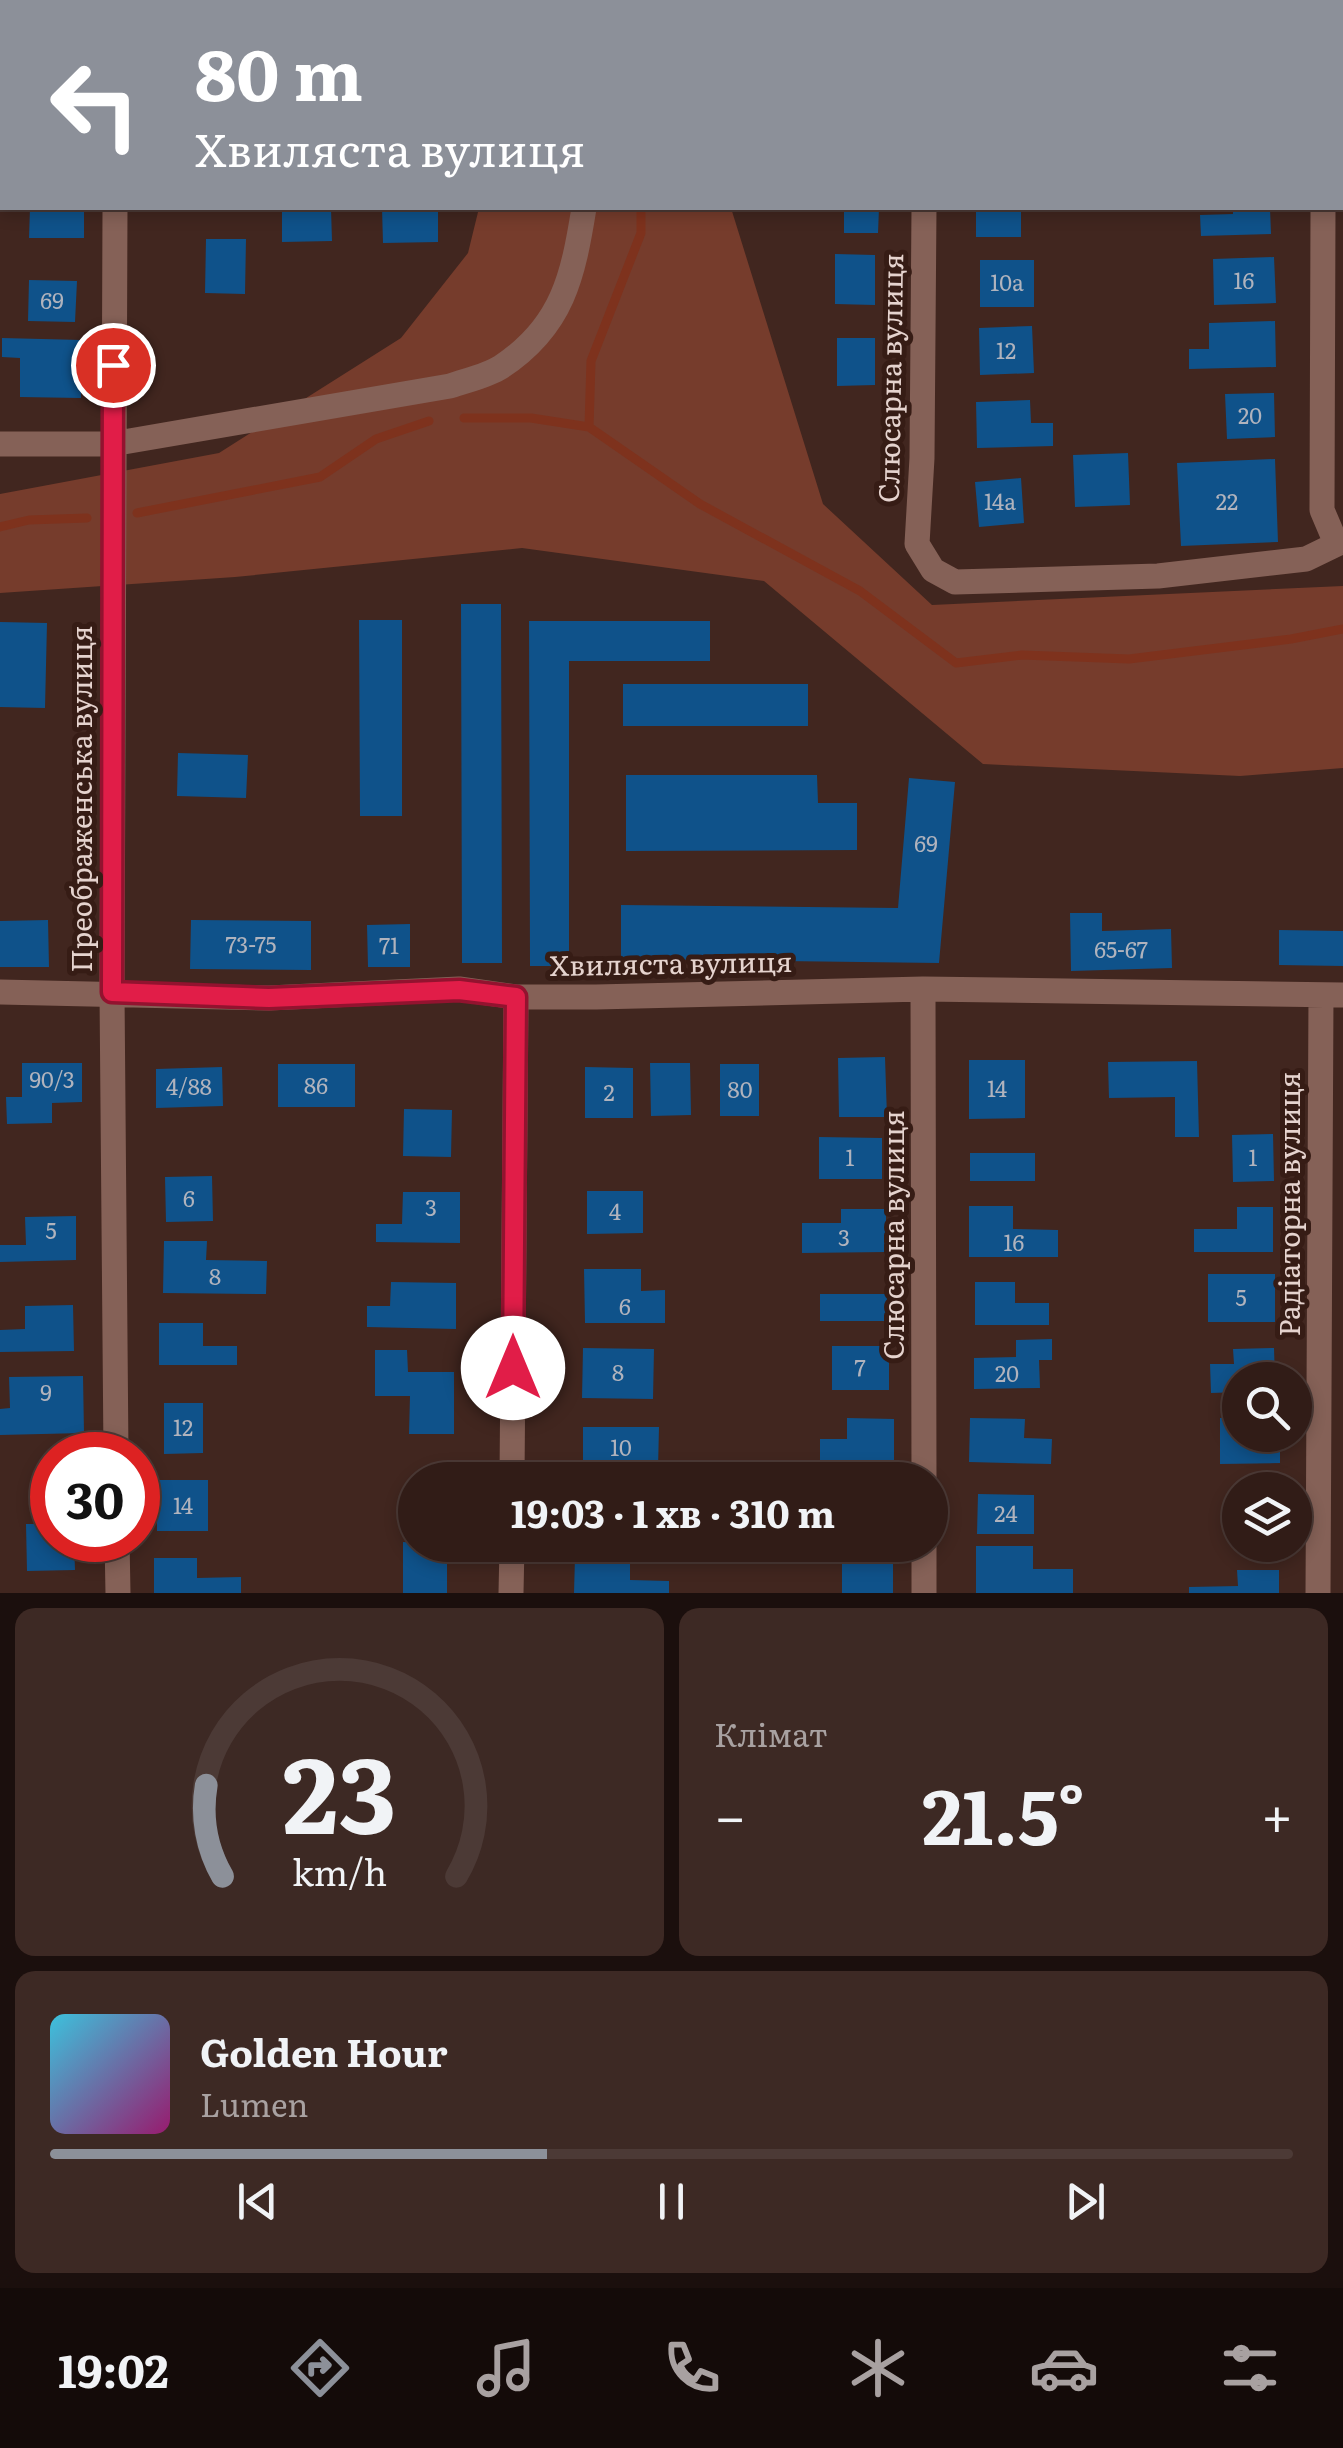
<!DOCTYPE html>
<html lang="uk">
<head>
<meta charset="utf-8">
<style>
  body { margin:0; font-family:Literata,serif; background:#3d2924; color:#f1f3f6; height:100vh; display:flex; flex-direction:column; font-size:38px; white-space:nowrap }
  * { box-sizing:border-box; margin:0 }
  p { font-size:32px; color:#a8a1a1 }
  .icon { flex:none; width:55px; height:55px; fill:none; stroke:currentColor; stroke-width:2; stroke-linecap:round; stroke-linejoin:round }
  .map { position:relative; height:1593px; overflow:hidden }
  .panel { display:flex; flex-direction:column; gap:15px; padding:15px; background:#1b0f0d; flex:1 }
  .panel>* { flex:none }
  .top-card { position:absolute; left:0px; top:0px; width:1345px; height:210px; box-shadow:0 5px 15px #0003,0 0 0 2px #4c3a36; background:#8c9099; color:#fff; overflow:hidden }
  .tools { position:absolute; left:1222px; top:1362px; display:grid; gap:20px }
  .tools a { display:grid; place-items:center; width:90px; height:90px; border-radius:50%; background:#311c17; box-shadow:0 5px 15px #0003,0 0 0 2px #4c3a36; font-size:50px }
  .speed { position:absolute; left:30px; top:1432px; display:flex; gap:20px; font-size:50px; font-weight:700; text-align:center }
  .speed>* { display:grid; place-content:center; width:130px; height:130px; border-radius:50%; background:#311c17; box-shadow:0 5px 15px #0003,0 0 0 2px #4c3a36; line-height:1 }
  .speed .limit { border:15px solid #d22; background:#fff; color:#111 }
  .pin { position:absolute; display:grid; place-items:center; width:85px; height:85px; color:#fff; margin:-42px; border:5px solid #fff; border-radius:50%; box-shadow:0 2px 10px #0007 }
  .me { position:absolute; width:110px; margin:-55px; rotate:0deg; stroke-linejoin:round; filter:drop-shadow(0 0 8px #0008) }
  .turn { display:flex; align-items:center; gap:35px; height:210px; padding:0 30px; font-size:45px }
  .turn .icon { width:130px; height:130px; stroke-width:2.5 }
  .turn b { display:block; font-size:70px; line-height:85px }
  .big { font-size:75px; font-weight:700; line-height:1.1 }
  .panel .tile { flex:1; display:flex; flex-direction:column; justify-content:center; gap:15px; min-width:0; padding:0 35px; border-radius:20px; background:#3d2924 }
  .panel .dial { align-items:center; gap:0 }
  .dial svg { height:260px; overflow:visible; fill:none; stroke:#4c3a36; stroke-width:7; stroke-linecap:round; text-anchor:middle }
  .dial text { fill:#f1f3f6; stroke:none }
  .song { display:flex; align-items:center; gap:30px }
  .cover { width:120px; height:120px; border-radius:15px; background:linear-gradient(135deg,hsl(190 70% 55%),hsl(320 70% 35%)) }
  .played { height:10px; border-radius:5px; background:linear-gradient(90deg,#8c9099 40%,#4c3a36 40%) }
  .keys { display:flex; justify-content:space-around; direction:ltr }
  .heat { display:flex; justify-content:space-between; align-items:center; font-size:55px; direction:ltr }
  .panel .tiles { flex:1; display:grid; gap:15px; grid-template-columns:1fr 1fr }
  .tile:last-child { grid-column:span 2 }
  .trip { position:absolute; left:398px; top:1462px; width:550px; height:100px; border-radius:50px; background:#311c17; box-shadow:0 5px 15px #0003,0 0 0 2px #4c3a36; font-weight:700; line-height:100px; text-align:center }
  .tab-bar { display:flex; height:160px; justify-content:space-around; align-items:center; background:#140b09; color:#a8a1a1 }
  .tab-bar .icon { width:70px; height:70px }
  .tab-bar .on { color:#8c9099 }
  .tab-bar b { font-size:45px; color:#f1f3f6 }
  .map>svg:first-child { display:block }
</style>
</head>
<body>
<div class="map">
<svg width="1343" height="1593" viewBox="0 0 1343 1593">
  <rect width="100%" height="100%" fill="#41261f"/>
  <!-- green -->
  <path fill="#763c2c" d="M498 0H676V2H498Z
    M479 208H731L823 504 932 605 1343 586V768L1240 776 983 764 764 581 522 548 235 577 0 593V494L219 453 401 338 468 253Z"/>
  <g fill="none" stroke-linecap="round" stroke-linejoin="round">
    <!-- stream -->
    <path stroke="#7e321d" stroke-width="9" d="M604 0V2
      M464 418H531L589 427 700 504 860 591 956 663 1022 655 1129 659 1291 639 1343 629
      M589 427 591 361 641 233V208
      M137 513 320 477 376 439 429 421
      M0 527 29 520 87 518"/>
  </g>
  <!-- building -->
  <path fill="#0f528a" d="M30 208H84V238H29Z
    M282 208H331L332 241 282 242Z
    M382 208H438V242L383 243Z
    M844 208H879L878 233H844Z
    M976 208H1021V237H976Z
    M1233 208H1270L1271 234 1201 236 1200 215 1233 214Z
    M206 239H246L245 294 205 293Z
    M835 254 875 255V305L835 304Z
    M1274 257 1276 303 1214 305 1213 259Z
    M980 260H1034V307H980Z
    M29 280 77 281 75 322 28 321Z
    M1275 321 1276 367 1189 369V349H1209V323Z
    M1032 326 1034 373 980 375 979 328Z
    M2 338 82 340 81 398 20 397V358L2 357Z
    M837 338H875V385L837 386Z
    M1274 393 1275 437 1227 439 1225 394Z
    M1030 400 1031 423H1053V446L977 448 976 402Z
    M1128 453 1130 505 1075 507 1073 455Z
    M1275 459 1278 542 1181 546 1177 463Z
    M1021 478 1024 523 979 527 975 482Z
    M461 604H501L502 963H462Z
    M359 620H402V816H360Z
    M529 621H710V661H569V966H530Z
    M0 622 47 623 45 708 0 707Z
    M623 684H808V726H623Z
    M178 753 248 755 246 798 177 796Z
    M626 775H817L818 803H857V850L626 851Z
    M909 778 955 782 939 963 621 959V905L898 908Z
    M1070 913H1102V931L1171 929 1172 968 1071 971Z
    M48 920 49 967H0V921Z
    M191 920 311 921V970L190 969Z
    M410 924V967H368L367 925Z
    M1279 930 1343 931V966L1279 965Z
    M885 1057 887 1117H839L838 1058Z
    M969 1060H1025V1118L969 1119Z
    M1197 1061 1199 1137H1175V1097L1109 1098 1108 1062Z
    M22 1063H82V1102L52 1103V1123L7 1124 6 1097H22Z
    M650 1063H690L691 1115 651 1116Z
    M278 1064H355V1107H278Z
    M720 1064H759V1116H720Z
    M222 1067 223 1106 156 1108V1069Z
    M585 1067 633 1068V1118H585Z
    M404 1109 452 1110 451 1157 403 1156Z
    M1273 1134 1274 1181 1233 1182 1232 1135Z
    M819 1137 882 1138V1179H819Z
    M970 1153H1035V1181H970Z
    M212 1176 213 1221 166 1222 165 1177Z
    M587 1191H643V1233L587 1234Z
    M403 1192H460V1243L376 1242V1224H402Z
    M969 1206H1013V1229L1058 1230V1257H969Z
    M1237 1207H1273V1252H1194V1229H1237Z
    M841 1209H886V1252L802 1253V1223H841Z
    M76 1216V1260L0 1262V1245H26L25 1217Z
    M164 1241H207L206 1260 267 1261 266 1294 163 1293Z
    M584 1269H641V1291L665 1290V1323H585Z
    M1208 1274H1275V1322H1208Z
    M391 1282 456 1283V1329L367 1327V1306H390Z
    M975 1282H1015V1303H1049V1325H975Z
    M820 1294H890V1321H820Z
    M73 1305 74 1351 0 1352V1330L25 1329V1306Z
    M159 1323H203V1346H237V1365H159Z
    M1052 1339V1360H1039L1040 1388 974 1389V1358L1016 1357V1340Z
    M832 1346H889V1390H832Z
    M583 1348 654 1349 653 1399 582 1398Z
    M1274 1348 1275 1380H1240V1392L1211 1393 1210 1364H1234L1233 1349Z
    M375 1350H407L408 1372H454V1434H409L410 1396H375Z
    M83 1376 84 1433 0 1435V1409L10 1408 9 1377Z
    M164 1403H203V1453L164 1454Z
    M847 1418 894 1419V1465L820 1464V1439H847Z
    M970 1418 1025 1419 1024 1438 1052 1439 1051 1464 969 1462Z
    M1220 1418H1240V1435H1280V1463L1220 1464Z
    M583 1427H659L658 1469H583Z
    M157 1480H208V1531H157Z
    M412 1492H415V1528H411Z
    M978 1494 1034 1495V1534H977Z
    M1227 1499H1240V1536H1228Z
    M26 1524H52V1540H74L75 1570 27 1571Z
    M403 1542 447 1545V1593H403Z
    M976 1546H1033V1569H1073V1593H976Z
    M842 1554H893V1593H842Z
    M575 1557H630V1580L669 1581V1593H574Z
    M154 1558H197V1578L241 1577V1593H154Z
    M1237 1570H1279V1593H1189V1587L1238 1586Z"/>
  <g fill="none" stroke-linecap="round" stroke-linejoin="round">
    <!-- minor -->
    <path stroke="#856157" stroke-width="25" d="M583 0 584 2
      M117 2V0
      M926 2V0
      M1324 2V0
      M0 70H2
      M115 208 112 992 116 1455
      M924 208 922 458 917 544 933 570 955 582 1158 576 1306 559 1343 541
      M1323 208 1322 510 1336 543
      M0 444H112L450 386C467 380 487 376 501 367 563 326 573 276 584 208
      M923 989 924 1480
      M0 992 269 998 459 989 516 997H596L923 989 1343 995
      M512 1480 516 997
      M117 1540 118 1593
      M924 1545V1593
      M511 1593 512 1545
      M1318 1593 1321 995"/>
  </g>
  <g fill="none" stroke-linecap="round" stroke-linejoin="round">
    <defs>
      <path id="route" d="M113 365 112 992 269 998 459 990 516 997 513 1368"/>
    </defs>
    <!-- route casing -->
    <use href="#route" stroke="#92132f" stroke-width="25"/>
    <!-- route -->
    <use href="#route" stroke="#e11d48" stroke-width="18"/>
  </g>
  <g text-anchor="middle" stroke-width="10" stroke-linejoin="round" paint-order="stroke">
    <!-- number labels -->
    <g font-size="22" fill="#b0b3bd">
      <text x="1244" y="289">16</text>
      <text x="1007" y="291">10а</text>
      <text x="52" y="309">69</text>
      <text x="1006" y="359">12</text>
      <text x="1250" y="424">20</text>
      <text x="1000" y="510">14а</text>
      <text x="1227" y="510">22</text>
      <text x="926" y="852">69</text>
      <text x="251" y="953">73-75</text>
      <text x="389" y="954">71</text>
      <text x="1121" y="958">65-67</text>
      <text x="52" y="1088">90/3</text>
      <text x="316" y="1094">86</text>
      <text x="189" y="1095">4/88</text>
      <text x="997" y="1097">14</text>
      <text x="740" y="1098">80</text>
      <text x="609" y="1101">2</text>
      <text x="850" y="1166">1</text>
      <text x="1253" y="1166">1</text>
      <text x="189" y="1207">6</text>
      <text x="431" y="1216">3</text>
      <text x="615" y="1220">4</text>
      <text x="51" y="1239">5</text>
      <text x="844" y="1246">3</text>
      <text x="1014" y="1251">16</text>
      <text x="215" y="1285">8</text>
      <text x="1241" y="1306">5</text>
      <text x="625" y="1315">6</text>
      <text x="860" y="1376">7</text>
      <text x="618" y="1381">8</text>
      <text x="1007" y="1382">20</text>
      <text x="46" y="1401">9</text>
      <text x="183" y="1436">12</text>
      <text x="621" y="1456">10</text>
      <text x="183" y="1514">14</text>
      <text x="1006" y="1522">24</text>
    </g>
    <!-- street labels -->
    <g font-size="28" fill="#e5d3ce" stroke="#361c15">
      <text transform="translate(891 378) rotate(-89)" y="10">Слюсарна вулиця</text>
      <text transform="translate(82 799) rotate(-90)" y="10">Преображенська вулиця</text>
      <text transform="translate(671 964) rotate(-1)" y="10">Хвиляста вулиця</text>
      <text transform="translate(1290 1204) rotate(-90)" y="10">Радіаторна вулиця</text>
      <text transform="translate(894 1235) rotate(-90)" y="10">Слюсарна вулиця</text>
    </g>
  </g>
</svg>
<div class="tools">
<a><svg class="icon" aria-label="search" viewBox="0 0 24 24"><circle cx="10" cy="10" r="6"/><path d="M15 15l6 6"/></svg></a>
<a><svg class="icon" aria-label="layers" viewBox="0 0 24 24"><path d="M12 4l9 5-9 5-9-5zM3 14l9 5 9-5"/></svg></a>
</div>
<div class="speed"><div class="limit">30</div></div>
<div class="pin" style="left:113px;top:365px;background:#d93025"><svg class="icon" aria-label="arrive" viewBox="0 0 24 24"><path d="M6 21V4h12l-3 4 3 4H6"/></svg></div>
<svg class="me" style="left:513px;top:1368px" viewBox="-20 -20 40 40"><circle r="19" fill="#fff"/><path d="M0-13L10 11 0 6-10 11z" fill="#e11d48"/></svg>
<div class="trip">19:03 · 1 хв · 310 m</div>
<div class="top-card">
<div class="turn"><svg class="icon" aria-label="left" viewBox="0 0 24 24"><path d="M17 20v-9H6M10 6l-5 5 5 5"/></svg><div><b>80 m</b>Хвиляста вулиця</div></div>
</div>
</div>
<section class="panel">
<div class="tiles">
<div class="tile dial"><svg viewBox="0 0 100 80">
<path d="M14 69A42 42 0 1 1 86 69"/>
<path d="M14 69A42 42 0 0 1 9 41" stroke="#8c9099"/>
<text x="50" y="56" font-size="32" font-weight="700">23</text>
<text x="50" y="72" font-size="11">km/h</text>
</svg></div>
<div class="tile"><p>Клімат</p>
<div class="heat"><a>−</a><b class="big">21.5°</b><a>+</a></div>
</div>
<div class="tile">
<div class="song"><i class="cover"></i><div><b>Golden Hour</b><p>Lumen</p></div></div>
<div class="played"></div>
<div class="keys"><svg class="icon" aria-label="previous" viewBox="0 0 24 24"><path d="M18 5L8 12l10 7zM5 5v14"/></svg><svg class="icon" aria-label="pause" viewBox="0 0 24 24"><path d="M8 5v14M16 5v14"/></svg><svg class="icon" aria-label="next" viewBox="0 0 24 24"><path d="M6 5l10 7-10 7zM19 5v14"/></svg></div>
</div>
</div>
</section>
<nav class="tab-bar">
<b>19:02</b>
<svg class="icon on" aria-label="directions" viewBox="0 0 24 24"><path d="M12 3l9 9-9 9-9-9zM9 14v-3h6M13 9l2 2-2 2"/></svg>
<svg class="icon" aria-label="music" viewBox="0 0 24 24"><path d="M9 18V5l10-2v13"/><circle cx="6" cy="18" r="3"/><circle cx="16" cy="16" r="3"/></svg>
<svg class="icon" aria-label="phone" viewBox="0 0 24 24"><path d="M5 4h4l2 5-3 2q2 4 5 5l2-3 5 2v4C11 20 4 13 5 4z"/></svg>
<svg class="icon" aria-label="climate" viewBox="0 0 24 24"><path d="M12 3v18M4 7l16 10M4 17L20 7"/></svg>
<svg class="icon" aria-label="car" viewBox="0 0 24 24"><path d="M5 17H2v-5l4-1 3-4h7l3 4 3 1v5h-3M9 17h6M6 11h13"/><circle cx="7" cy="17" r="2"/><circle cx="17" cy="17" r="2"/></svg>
<svg class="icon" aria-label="filters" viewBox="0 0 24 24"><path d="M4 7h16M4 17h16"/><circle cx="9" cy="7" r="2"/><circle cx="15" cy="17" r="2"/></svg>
</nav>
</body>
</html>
